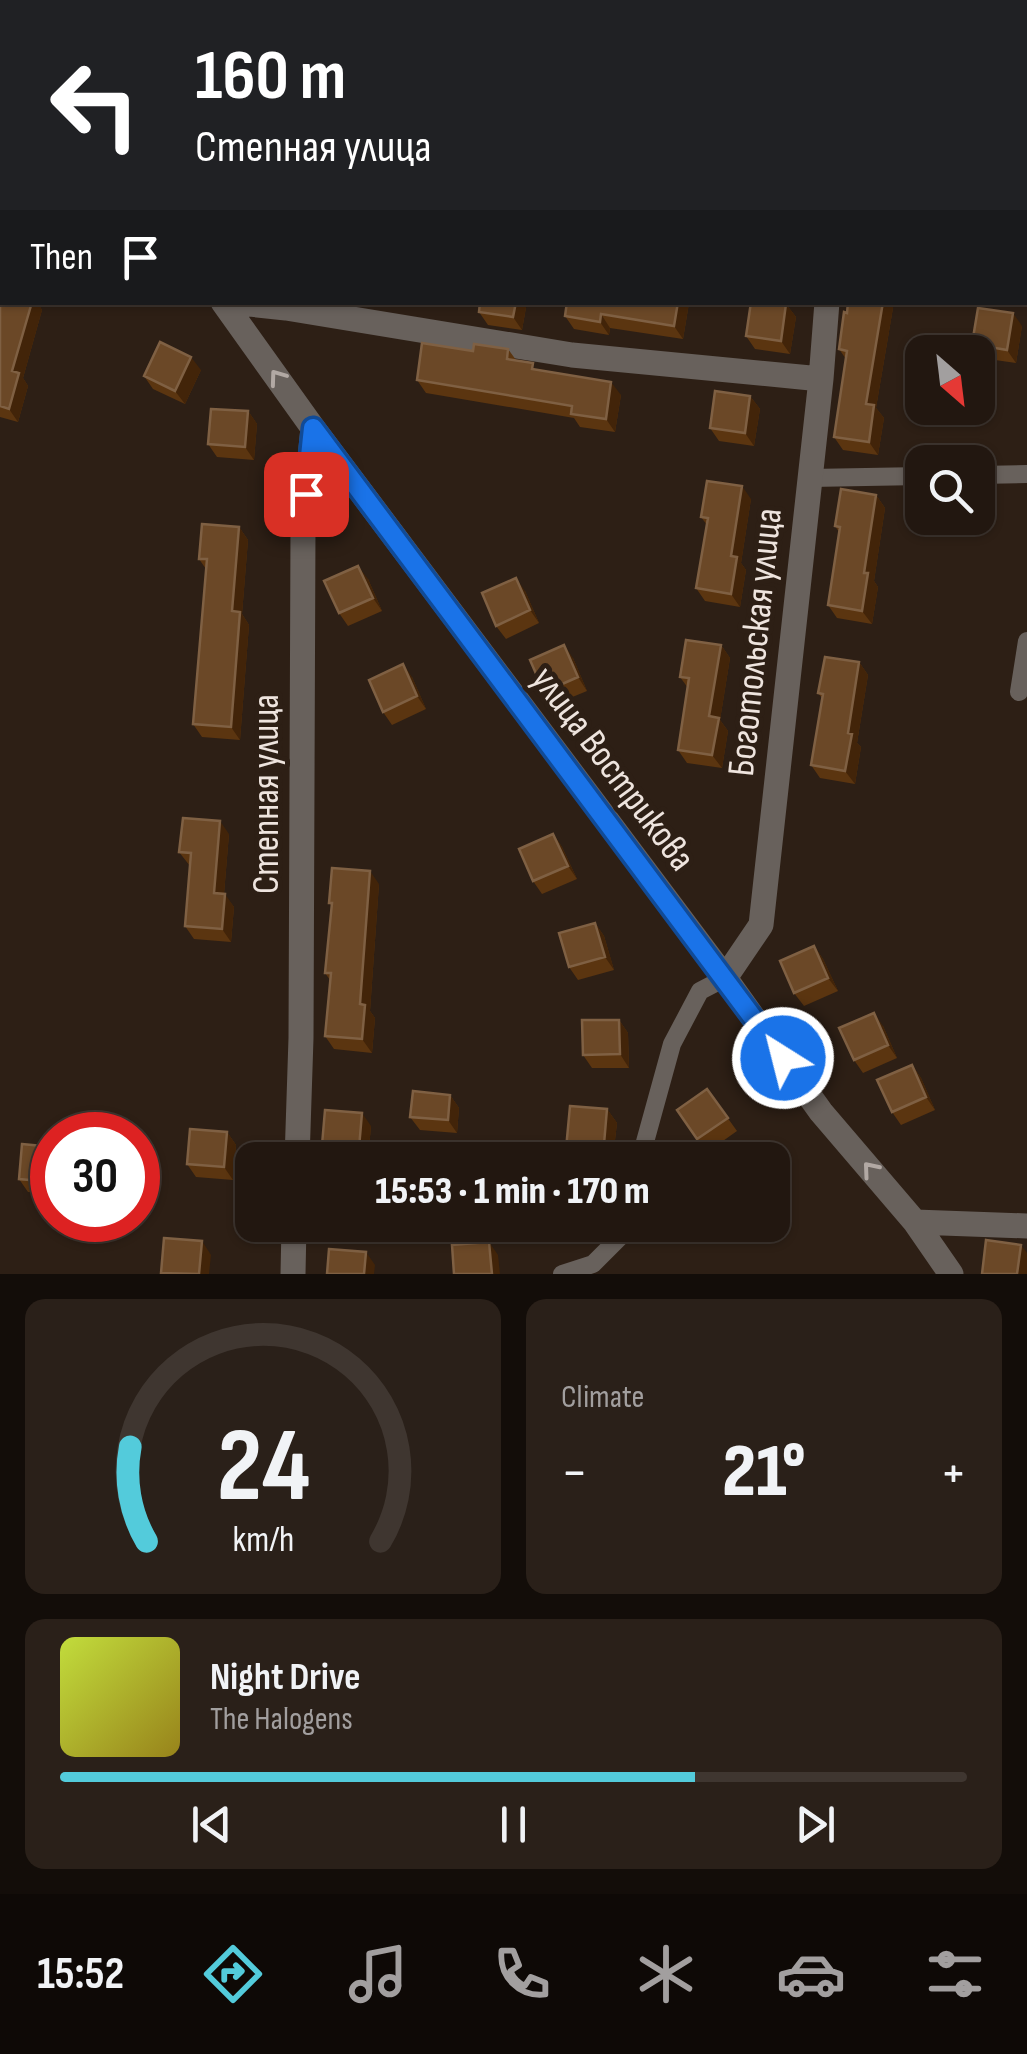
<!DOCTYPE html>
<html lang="en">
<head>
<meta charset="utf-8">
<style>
  body { margin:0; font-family:"Sofia Sans Condensed",sans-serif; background:#2a2019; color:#f1f3f6; height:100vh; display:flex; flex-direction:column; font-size:38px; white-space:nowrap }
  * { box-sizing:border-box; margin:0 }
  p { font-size:32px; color:#a29f9f }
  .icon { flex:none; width:55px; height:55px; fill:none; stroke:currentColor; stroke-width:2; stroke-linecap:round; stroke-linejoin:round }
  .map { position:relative; height:1274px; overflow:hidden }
  .side { display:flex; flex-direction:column; gap:25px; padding:25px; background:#130d09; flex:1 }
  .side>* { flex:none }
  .guide { position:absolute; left:0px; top:0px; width:1028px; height:305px; box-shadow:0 2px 8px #0004,0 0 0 2px #3f3630; background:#202124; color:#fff; overflow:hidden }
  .needle { width:65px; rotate:152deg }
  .buttons { position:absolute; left:905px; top:335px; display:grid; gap:20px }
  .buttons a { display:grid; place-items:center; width:90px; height:90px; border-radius:20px; background:#221710; box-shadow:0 2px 8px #0004,0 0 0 2px #3f3630; font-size:50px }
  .speed { position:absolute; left:30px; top:1112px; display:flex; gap:20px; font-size:50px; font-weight:700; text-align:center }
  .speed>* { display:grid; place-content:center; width:130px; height:130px; border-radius:50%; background:#221710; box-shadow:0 2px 8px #0004,0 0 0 2px #3f3630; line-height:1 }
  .speed .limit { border:15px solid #d22; background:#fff; color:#111 }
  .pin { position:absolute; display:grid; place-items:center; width:85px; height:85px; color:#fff; margin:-42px; border-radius:20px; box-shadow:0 5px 15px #0006 }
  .me { position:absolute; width:110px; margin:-55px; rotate:324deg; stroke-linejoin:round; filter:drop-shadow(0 0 8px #0008) }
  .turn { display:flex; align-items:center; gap:35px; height:210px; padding:0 30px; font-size:45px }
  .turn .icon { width:130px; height:130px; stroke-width:2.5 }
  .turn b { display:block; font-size:70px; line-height:85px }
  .then { display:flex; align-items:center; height:95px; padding:0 30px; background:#0003; gap:20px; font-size:38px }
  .big { font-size:75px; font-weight:800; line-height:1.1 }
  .side .tile { flex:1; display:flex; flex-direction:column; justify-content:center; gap:15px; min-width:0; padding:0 35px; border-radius:20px; background:#2a2019 }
  .side .dial { align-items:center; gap:0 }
  .dial svg { height:260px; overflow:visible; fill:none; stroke:#3f3630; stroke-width:7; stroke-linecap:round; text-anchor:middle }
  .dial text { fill:#f1f3f6; stroke:none }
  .song { display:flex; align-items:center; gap:30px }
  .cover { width:120px; height:120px; border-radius:15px; background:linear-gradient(135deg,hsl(70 70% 55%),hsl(50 70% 35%)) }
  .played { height:10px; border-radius:5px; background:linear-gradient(90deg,#53cbdb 70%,#3f3630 70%) }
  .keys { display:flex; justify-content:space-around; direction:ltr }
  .heat { display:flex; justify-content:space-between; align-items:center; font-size:55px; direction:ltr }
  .side .tiles { flex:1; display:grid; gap:25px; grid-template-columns:1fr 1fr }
  .tile:last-child { grid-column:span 2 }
  .trip { position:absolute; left:235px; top:1142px; width:555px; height:100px; border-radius:20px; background:#221710; box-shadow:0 2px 8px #0004,0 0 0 2px #3f3630; font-weight:800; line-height:100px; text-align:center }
  .tabs { display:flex; height:160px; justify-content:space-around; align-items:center; background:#0e0906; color:#a29f9f }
  .tabs .icon { width:70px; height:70px }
  .tabs .selected { color:#53cbdb }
  .tabs b { font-size:45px; color:#f1f3f6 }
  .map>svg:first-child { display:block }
</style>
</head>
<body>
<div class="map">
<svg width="1027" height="1274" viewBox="0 0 1027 1274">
  <rect width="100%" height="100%" fill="#2d1f15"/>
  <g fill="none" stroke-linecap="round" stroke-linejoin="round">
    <!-- lane -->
    <path stroke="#68615c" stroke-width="18" d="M978 475 1027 474
      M810 478 922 476
      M1019 692 1027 641
      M640 1160 672 1044 700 991 725 978
      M562 1274 593 1264 619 1238 622 1225"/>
    <!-- street -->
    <path stroke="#68615c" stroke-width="25" d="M775 0 778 2
      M0 3 2 7
      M0 95 2 94
      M1025 196 1027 198
      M223 302 313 428 725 978 821 1112 915 1222 951 1274
      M230 302 286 308 572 355 821 379
      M725 978 761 925 821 379 827 302
      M297 1160 301 1038 303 527 313 428
      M915 1222 1027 1226
      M293 1274 294 1225"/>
  </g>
  <!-- wall -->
  <path fill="#5b3510" d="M97 0H132L131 2H105Z
    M0 285 2 302H37L42 310 23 378 28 386 18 422 0 417Z
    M480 302H527L522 330 488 325 479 312Z
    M848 302H894L876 408 884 418 878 455 843 450 834 437 846 359 839 349Z
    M689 303 683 339 610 328 609 335 574 329 565 316Z
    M786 304 796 317 790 354 755 349 746 336Z
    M1022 326 1016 363 981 358 972 344Z
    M508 349 516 360 538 370 621 395 615 432 580 427 574 418 426 393 417 380 473 351Z
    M201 370 185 404 153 389 144 376Z
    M750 396 760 409 754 446 719 441 710 428Z
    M248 411 257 424 254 460 217 457 208 444Z
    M876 495 885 508 874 581 878 587 872 624 837 618 828 605 839 532 835 526Z
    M751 499 741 563 746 570 740 607 705 601 696 588 707 525 701 517Z
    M239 527 248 540 242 614 249 625 240 740 202 737 193 724 206 569 199 559Z
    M368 579 382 611 348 626 339 613Z
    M525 591 539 623 506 639 496 626Z
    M721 645 730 658 720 720 728 731 722 768 687 763 678 750 688 688 680 677Z
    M573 658 587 691 553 705 544 692Z
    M859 662 868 675 857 743 861 747 855 784 820 778 811 765 822 698 818 693Z
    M412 677 426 709 392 725 383 712Z
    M229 834 224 894 234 907 231 942 194 939 185 926 190 866 179 852Z
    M553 834 562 847 577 879 542 894 533 881Z
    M379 884 370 1011 375 1018 372 1053 334 1049 325 1036 330 980 325 973 332 906 329 903Z
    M595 923 604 936 614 970 578 980 569 967Z
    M814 946 823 959 838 991 804 1006 794 993Z
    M619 1020 628 1033 629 1068H592L583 1055Z
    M883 1026 897 1058 863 1073 854 1060Z
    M912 1065 921 1078 935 1110 901 1125 892 1112Z
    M707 1089 737 1131 706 1153 677 1110Z
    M450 1095 459 1108 457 1133 420 1130 410 1117Z
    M607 1109 617 1123 613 1157 601 1156V1160H565Z
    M371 1126 368 1160 331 1158 322 1145Z
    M227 1132 236 1145 233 1180 196 1177 187 1164Z
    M52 1147V1194L28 1192 19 1179Z"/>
  <!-- shaded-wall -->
  <path fill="#422409" d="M347 0H361L360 2H346Z
    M704 0H717L719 2H702Z
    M882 0H899L898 2H881Z
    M32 302H37L42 310 23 378 28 386 18 422 9 409 12 371Z
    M516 302H527L522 330 513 317Z
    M678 302 689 303 683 339 674 326Z
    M883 302H894L876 408 884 418 878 455 869 442 866 404Z
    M786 304 796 317 790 354 781 341Z
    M1013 313 1022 326 1016 363 1007 350Z
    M601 314 610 328 609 335 600 322Z
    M191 357 201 370 185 404 175 391Z
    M611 382 621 395 615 432 606 419Z
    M750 396 760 409 754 446 745 433Z
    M248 411 257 424 254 460 245 447Z
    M742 486 751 499 741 563 746 570 740 607 731 594V556Z
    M876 495 885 508 874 581 878 587 872 624 862 611 864 573Z
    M239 527 248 540 242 614 249 625 240 740 231 727 232 611Z
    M358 566 368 579 382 611 373 598Z
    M516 578 525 591 539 623 530 610Z
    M564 645 573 658 587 691 578 677Z
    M721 645 730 658 720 720 728 731 722 768 712 755 709 716Z
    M859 662 868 675 857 743 861 747 855 784 845 771 848 733Z
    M403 664 412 677 426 709 417 696Z
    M220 821 229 834 223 906 214 893Z
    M553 834 562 847 577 879 568 866Z
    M370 871 379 884 370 1011 375 1018 372 1053 362 1039 360 1004Z
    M225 894 234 907 231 942 222 929Z
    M595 923 604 936 614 970 605 957Z
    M814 946 823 959 838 991 828 978Z
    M874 1013 883 1026 897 1058 888 1045Z
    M619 1020 628 1033 629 1068 620 1054Z
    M912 1065 921 1078 935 1110 926 1097Z
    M450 1095 459 1108 457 1133 448 1120Z
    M607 1109 617 1123 613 1157 604 1144Z
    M362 1113 371 1126 368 1160 359 1148Z
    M227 1132 236 1145 233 1180 224 1167Z
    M592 1143 601 1156V1160H590Z
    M202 1241 211 1255 209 1274H199Z
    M489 1242 498 1255 500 1274H492Z
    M1021 1245 1027 1253V1274H1017Z
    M366 1252 375 1265 374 1274H364Z"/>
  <!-- building -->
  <path fill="#6b4827" stroke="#7f6043" stroke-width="2.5" d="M295 0H347L346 2H302Z
    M661 0H704L702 2H664Z
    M847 0H882L881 2H851Z
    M2 276V302H32L12 371 19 373 9 409 0 406V285Z
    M480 302H516L513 317 479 312Z
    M567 302H678L674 326 601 314 600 322 565 316Z
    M751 302 786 304 781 341 746 336Z
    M848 302H883L866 404 874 405 869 442 834 437 847 351 839 349 844 312 847 313Z
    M978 308 1013 313 1007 350 972 344Z
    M160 342 191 357 175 391 144 376Z
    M422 343 473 351 474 344 508 349 507 359 533 363 532 369 611 382 606 419 571 414 572 406 417 380Z
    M715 391 750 396 745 433 710 428Z
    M211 409 248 411 245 447 208 444Z
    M707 481 742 486 731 556 737 557 731 594 696 588 708 518 701 517Z
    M841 489 876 495 864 573H868L862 611 828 605 840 527 835 526Z
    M202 524 239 527 232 611 240 612 231 727 193 724 207 559H199Z
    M358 566 373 598 339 613 324 581Z
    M516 578 530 610 496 626 482 593Z
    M686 640 721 645 709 716 719 718 712 755 678 750 689 678 680 677Z
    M564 645 578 677 544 692 530 660Z
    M825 657 859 662 848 733 852 734 845 771 811 765 823 694 818 693Z
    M403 664 417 696 383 712 369 680Z
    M183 818 220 821 214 893 225 894 222 929 185 926 191 853 179 852Z
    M553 834 568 866 533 881 519 849Z
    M332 868 370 871 360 1004 365 1005 362 1039 325 1036 331 973H325L332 903H329Z
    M595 923 605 957 569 967 559 933Z
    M814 946 828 978 794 993 780 961Z
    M874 1013 888 1045 854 1060 839 1028Z
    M582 1020H619L620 1054 583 1055Z
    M912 1065 926 1097 892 1112 877 1080Z
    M707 1089 728 1118 697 1139 677 1110Z
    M413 1091 450 1095 448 1120 410 1117Z
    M570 1106 607 1109 604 1144 592 1143 590 1160H565Z
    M325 1110 362 1113 359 1148 322 1145Z
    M190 1129 227 1132 224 1167 187 1164Z
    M22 1144 52 1147V1182L19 1179Z
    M164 1238 202 1241 199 1274 161 1273Z
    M986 1240 1021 1245 1017 1274H982Z
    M489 1242 492 1274H454L452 1245Z
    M329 1249 366 1252 364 1274H327Z"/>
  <!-- one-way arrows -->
  <defs><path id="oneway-chevron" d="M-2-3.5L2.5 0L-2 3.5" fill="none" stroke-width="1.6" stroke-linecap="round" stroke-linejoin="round" transform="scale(2.5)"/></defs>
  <g stroke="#b2a9a4">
    <use href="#oneway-chevron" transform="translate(277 377) rotate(-126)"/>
    <use href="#oneway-chevron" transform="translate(870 1169) rotate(-130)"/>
  </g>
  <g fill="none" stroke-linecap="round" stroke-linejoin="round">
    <defs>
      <path id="route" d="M306 494 313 428 783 1058"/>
    </defs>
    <!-- route casing -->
    <use href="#route" stroke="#114b97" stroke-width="25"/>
    <!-- route -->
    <use href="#route" stroke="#1a73e8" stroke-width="18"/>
  </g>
  <g text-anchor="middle" stroke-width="10" stroke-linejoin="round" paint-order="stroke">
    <!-- street labels -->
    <g font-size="38" fill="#eee4de" stroke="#2d1f15">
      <text transform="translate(754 642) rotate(-84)" y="13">Боготольская улица</text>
      <text transform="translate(614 768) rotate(53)" y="13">улица Вострикова</text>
      <text transform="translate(265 794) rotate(-90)" y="13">Степная улица</text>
    </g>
  </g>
</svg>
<div class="buttons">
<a><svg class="needle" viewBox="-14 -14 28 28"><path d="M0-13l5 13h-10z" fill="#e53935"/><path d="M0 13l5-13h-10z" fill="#a29f9f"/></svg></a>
<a><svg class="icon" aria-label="search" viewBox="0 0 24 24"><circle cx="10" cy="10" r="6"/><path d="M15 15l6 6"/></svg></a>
</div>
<div class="speed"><div class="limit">30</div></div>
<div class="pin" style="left:306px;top:494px;background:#d93025"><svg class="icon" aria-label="arrive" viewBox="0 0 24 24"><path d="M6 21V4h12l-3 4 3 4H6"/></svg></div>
<svg class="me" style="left:783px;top:1058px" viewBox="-20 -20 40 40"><circle r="17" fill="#1a73e8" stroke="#fff" stroke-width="3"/><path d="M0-11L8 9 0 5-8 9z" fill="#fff"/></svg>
<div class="trip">15:53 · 1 min · 170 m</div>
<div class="guide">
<div class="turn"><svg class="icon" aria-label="left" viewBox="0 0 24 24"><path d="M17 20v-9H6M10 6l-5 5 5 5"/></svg><div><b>160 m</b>Степная улица</div></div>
<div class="then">Then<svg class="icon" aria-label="arrive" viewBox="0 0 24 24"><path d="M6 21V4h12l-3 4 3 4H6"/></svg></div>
</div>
</div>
<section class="side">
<div class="tiles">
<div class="tile dial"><svg viewBox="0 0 100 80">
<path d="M14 69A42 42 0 1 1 86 69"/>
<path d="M14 69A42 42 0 0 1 9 40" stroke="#53cbdb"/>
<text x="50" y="56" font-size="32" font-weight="700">24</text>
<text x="50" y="72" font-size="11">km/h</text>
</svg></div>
<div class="tile"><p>Climate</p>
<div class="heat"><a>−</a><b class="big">21°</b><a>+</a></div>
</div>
<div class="tile">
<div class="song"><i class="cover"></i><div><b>Night Drive</b><p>The Halogens</p></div></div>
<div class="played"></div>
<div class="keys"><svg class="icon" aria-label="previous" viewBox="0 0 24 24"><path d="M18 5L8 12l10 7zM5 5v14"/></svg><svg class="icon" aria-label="pause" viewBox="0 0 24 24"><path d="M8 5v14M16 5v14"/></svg><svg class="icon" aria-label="next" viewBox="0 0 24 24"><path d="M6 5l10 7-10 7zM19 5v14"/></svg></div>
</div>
</div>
</section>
<nav class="tabs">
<b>15:52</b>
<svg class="icon selected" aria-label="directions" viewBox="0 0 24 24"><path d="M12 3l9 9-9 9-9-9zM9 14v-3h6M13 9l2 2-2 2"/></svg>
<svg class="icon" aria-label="music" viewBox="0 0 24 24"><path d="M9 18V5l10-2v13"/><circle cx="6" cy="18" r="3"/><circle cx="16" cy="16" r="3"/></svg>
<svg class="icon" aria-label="phone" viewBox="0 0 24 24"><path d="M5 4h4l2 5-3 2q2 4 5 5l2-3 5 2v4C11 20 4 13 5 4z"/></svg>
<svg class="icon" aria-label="climate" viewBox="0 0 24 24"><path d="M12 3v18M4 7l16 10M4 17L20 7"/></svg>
<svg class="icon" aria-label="car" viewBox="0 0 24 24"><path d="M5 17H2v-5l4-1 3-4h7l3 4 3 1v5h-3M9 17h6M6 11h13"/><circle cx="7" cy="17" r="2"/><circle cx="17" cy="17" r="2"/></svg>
<svg class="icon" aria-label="filters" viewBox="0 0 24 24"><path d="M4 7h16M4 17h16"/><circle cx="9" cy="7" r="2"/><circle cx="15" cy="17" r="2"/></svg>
</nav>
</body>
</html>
